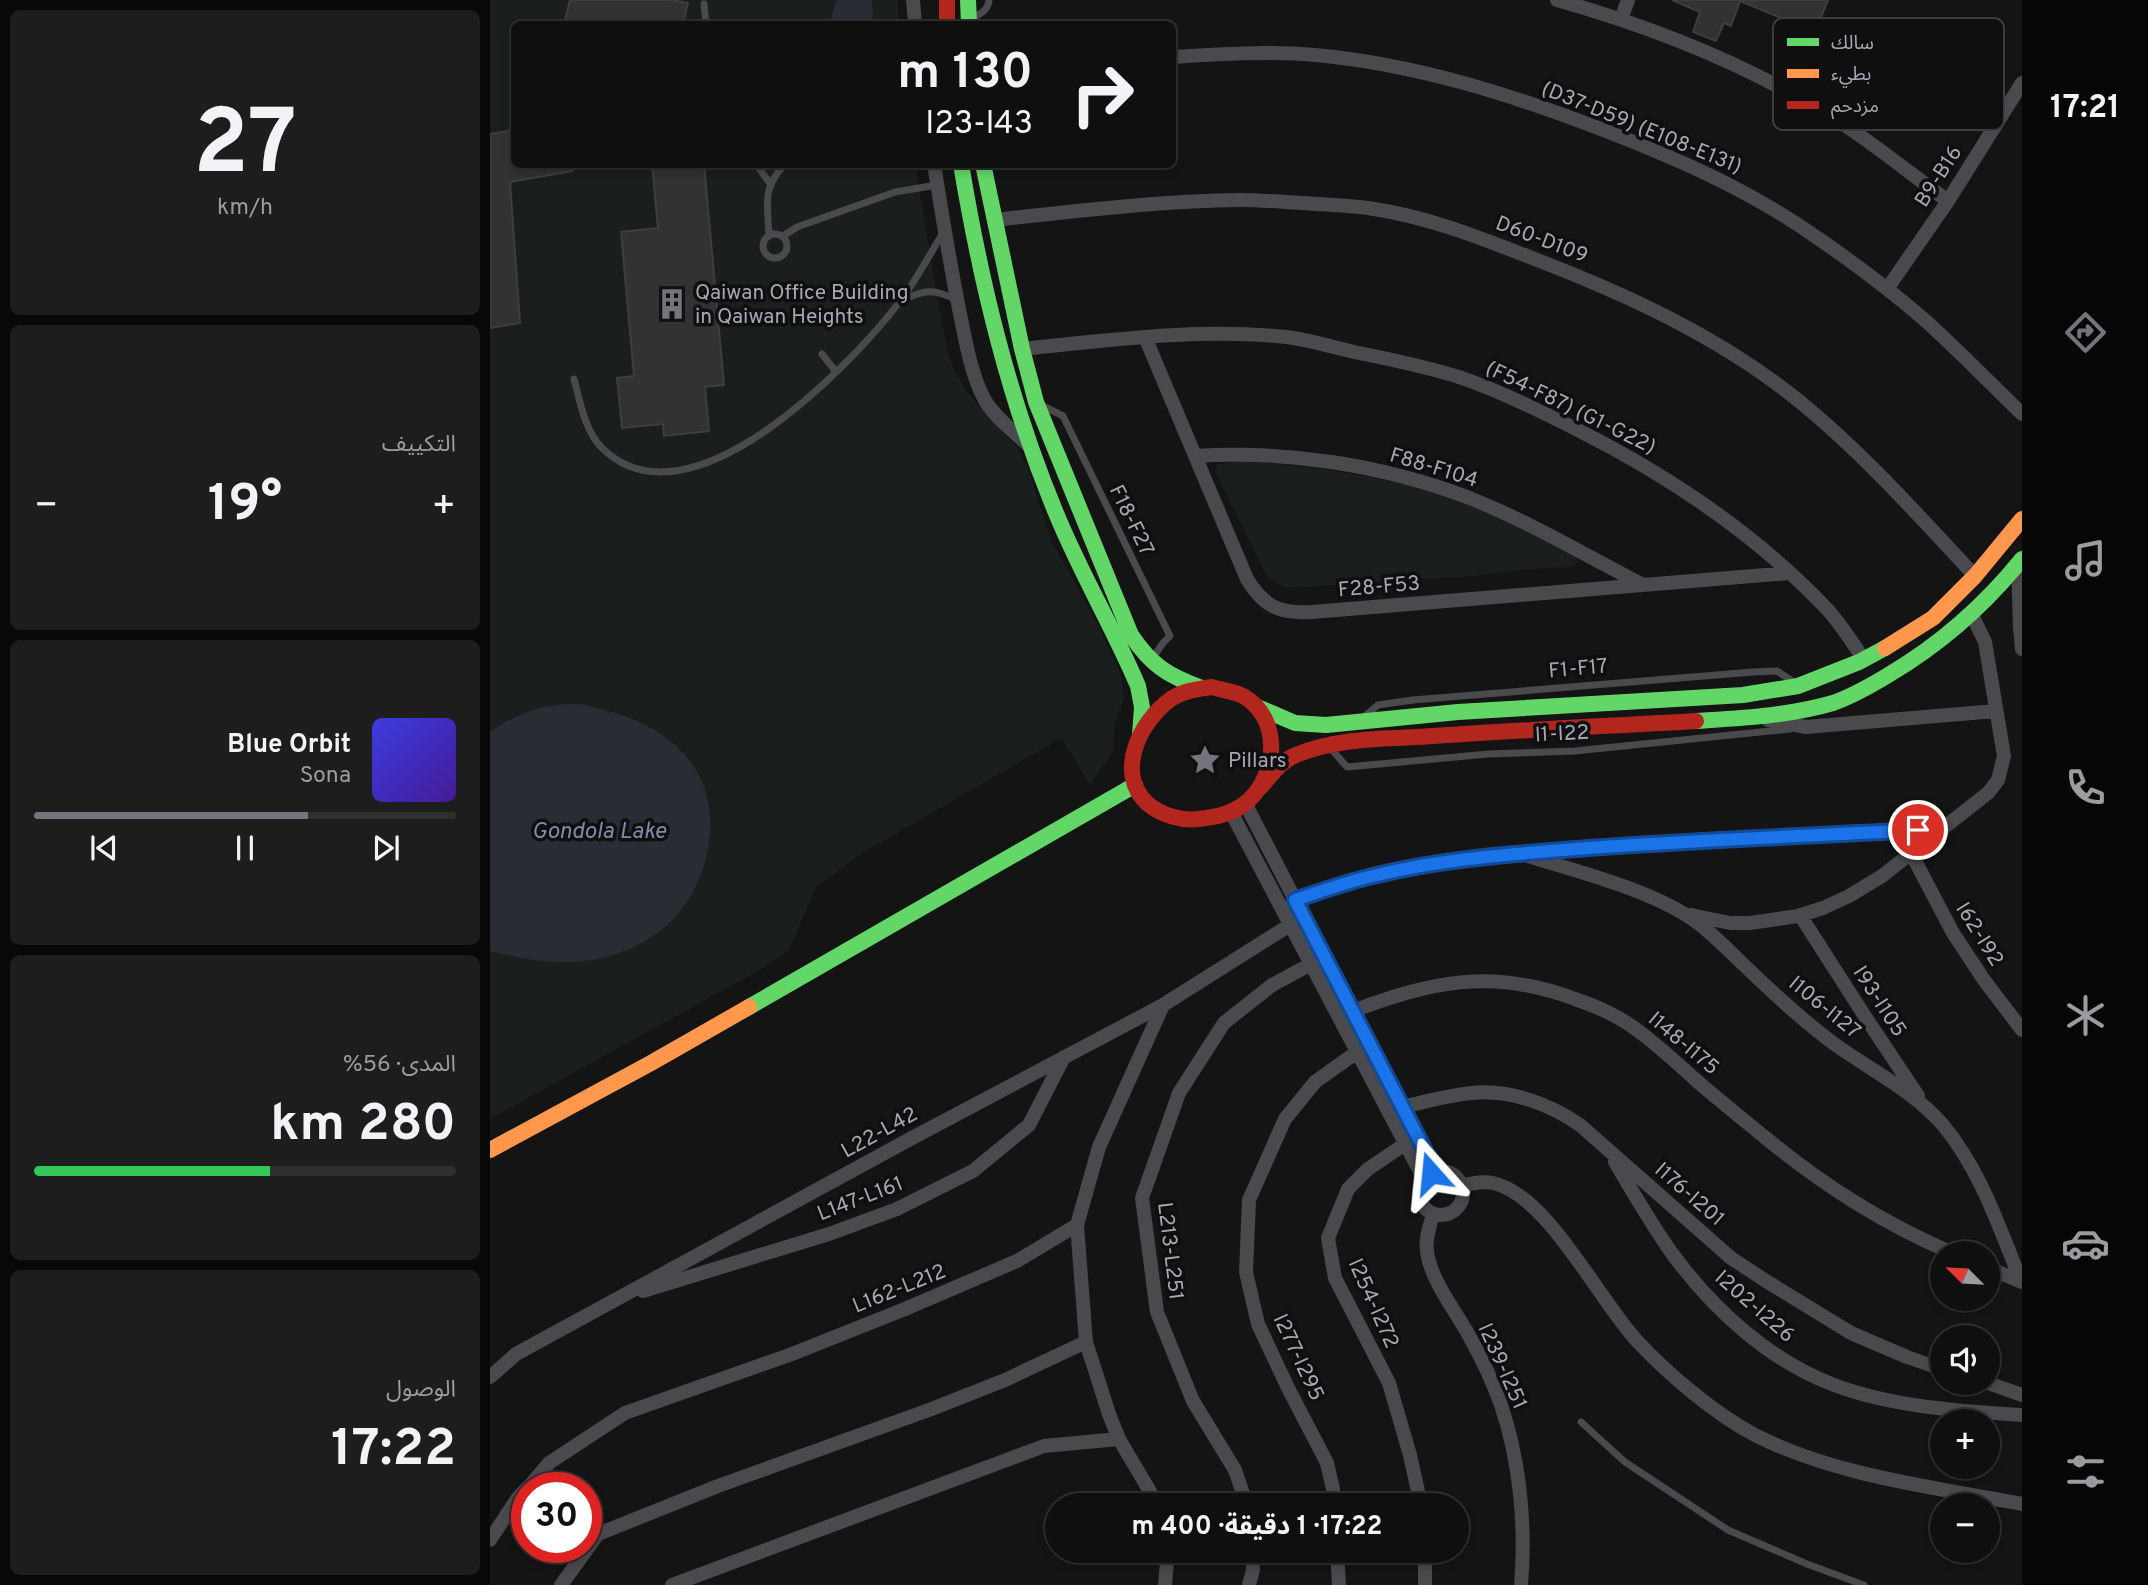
<!DOCTYPE html>
<html lang="ar">
<head>
<meta charset="utf-8">
<style>
  body { margin:0; font-family:Overpass,"Noto Sans Arabic",sans-serif; background:#1d1d1e; color:#f1f3f6; direction:rtl; height:100vh; display:flex; flex-direction:column; font-size:26px; white-space:nowrap }
  * { box-sizing:border-box; margin:0 }
  p { font-size:23px; color:#9b9c9f }
  .icon { flex:none; width:38px; height:38px; fill:none; stroke:currentColor; stroke-width:2; stroke-linecap:round; stroke-linejoin:round }
  .map { position:relative; flex:1; overflow:hidden; direction:ltr }
  .panel { display:flex; flex-direction:column; gap:10px; padding:10px; background:#080809; width:490px }
  .panel>* { flex:none }
  .hud { position:absolute; left:21px; top:21px; width:665px; height:147px; border-radius:10px; box-shadow:0 4px 10px #0003,0 0 0 2px #2f2f30; direction:rtl; background:#0f0f10; color:#f1f3f6; overflow:hidden }
  .needle { width:46px; rotate:294deg }
  .tools { position:absolute; left:1440px; top:1241px; display:grid; gap:14px }
  .tools a { display:grid; place-items:center; width:70px; height:70px; border-radius:50%; background:#0f0f10; box-shadow:0 4px 10px #0003,0 0 0 2px #2f2f30; font-size:35px }
  .speed { position:absolute; left:21px; top:1472px; display:flex; gap:14px; font-size:35px; font-weight:700; text-align:center }
  .speed>* { display:grid; place-content:center; width:91px; height:91px; border-radius:50%; background:#0f0f10; box-shadow:0 4px 10px #0003,0 0 0 2px #2f2f30; line-height:1 }
  .speed .limit { border:10px solid #d22; background:#fff; color:#111 }
  .pin { position:absolute; display:grid; place-items:center; width:60px; height:60px; color:#fff; margin:-30px; border:4px solid #fff; border-radius:50%; box-shadow:0 2px 7px #0007 }
  .me { position:absolute; width:77px; margin:-38px; rotate:342deg; stroke-linejoin:round; filter:drop-shadow(0 0 5px #0008) }
  .turn { display:flex; align-items:center; gap:24px; height:147px; padding:0 28px; font-size:32px }
  .turn .icon { width:91px; height:91px; stroke-width:2.5 }
  .turn b { display:block; font-size:49px; line-height:60px }
  .big { font-size:52px; font-weight:700; line-height:1.1 }
  .panel .widget { flex:1; display:flex; flex-direction:column; justify-content:center; gap:10px; min-width:0; padding:0 24px; border-radius:10px; background:#1d1d1e }
  .panel .dial { align-items:center; gap:0 }
  .dial b { font-size:91px; line-height:1 }
  .song { display:flex; align-items:center; gap:21px }
  .cover { width:84px; height:84px; border-radius:10px; background:linear-gradient(135deg,hsl(240 70% 55%),hsl(260 70% 35%)) }
  .played { height:7px; border-radius:4px; background:linear-gradient(90deg,#74747c 65%,#2f2f30 65%) }
  .keys { display:flex; justify-content:space-around; direction:ltr }
  .heat { display:flex; justify-content:space-between; align-items:center; font-size:38px; direction:ltr }
  .charge { height:10px; border-radius:5px; background:linear-gradient(90deg,#34c759 56%,#2f2f30 0) }
  .trip { position:absolute; left:555px; top:1493px; width:424px; height:70px; border-radius:35px; background:#0f0f10; box-shadow:0 4px 10px #0003,0 0 0 2px #2f2f30; font-weight:700; line-height:70px; text-align:center; direction:rtl }
  main { display:flex; flex:1; min-height:0 }
  .tab-bar { display:flex; flex-direction:column; width:126px; justify-content:space-around; align-items:center; background:#060606; color:#9b9c9f }
  .tab-bar .icon { width:49px; height:49px }
  .tab-bar .on { color:#74747c }
  .tab-bar b { font-size:32px; color:#f1f3f6 }
  .map>svg:first-child { display:block }
</style>
</head>
<body>
<main>
<nav class="tab-bar">
<b>17:21</b>
<svg class="icon on" aria-label="directions" viewBox="0 0 24 24"><path d="M12 3l9 9-9 9-9-9zM9 14v-3h6M13 9l2 2-2 2"/></svg>
<svg class="icon" aria-label="music" viewBox="0 0 24 24"><path d="M9 18V5l10-2v13"/><circle cx="6" cy="18" r="3"/><circle cx="16" cy="16" r="3"/></svg>
<svg class="icon" aria-label="phone" viewBox="0 0 24 24"><path d="M5 4h4l2 5-3 2q2 4 5 5l2-3 5 2v4C11 20 4 13 5 4z"/></svg>
<svg class="icon" aria-label="climate" viewBox="0 0 24 24"><path d="M12 3v18M4 7l16 10M4 17L20 7"/></svg>
<svg class="icon" aria-label="car" viewBox="0 0 24 24"><path d="M5 17H2v-5l4-1 3-4h7l3 4 3 1v5h-3M9 17h6M6 11h13"/><circle cx="7" cy="17" r="2"/><circle cx="17" cy="17" r="2"/></svg>
<svg class="icon" aria-label="filters" viewBox="0 0 24 24"><path d="M4 7h16M4 17h16"/><circle cx="9" cy="7" r="2"/><circle cx="15" cy="17" r="2"/></svg>
</nav>
<div class="map">
<svg width="1532" height="1585" viewBox="0 0 1532 1585">
  <rect width="100%" height="100%" fill="#141415"/>
  <!-- green -->
  <path fill="#1a1e1c" d="M0 0H408L409 24H24V164L425 165 457 351 466 373 477 392 528 448 539 471 562 542 609 626 631 674 634 697 624 728 623 752 600 784 571 738 376 851 327 886 299 950 275 967 0 1119Z
    M753 461C820 466 890 475 955 496 1001 510 1045 532 1087 555L1088 561 1084 567 1040 569 984 576 796 588 782 581 775 573 725 472 727 464Z"/>
  <!-- water -->
  <path fill="#2a2c34" d="M347 0H382L383 24H339Z
    M89 704C128 712 165 723 193 753 234 795 225 866 191 910 175 931 151 946 126 954 84 968 42 962 0 951V732C27 713 55 703 89 704Z"/>
  <!-- building -->
  <path fill="#323234" stroke="#3e3d41" stroke-width="2" d="M80 0H181L198 3 193 24H74Z
    M1182 0H1338L1325 32 1250 1 1241 26 1234 23 1226 41 1203 32 1210 12Z
    M24 130V164H82L83 171 20 182 30 323 0 328V134Z
    M162 164H214L234 385 215 387 219 431 174 436 173 424 132 428 127 378 144 376 131 232 168 228Z"/>
  <g fill="none" stroke-linecap="round" stroke-linejoin="round">
    <!-- lane -->
    <path stroke="#4a494d" stroke-width="7" d="M214 4 216 24
      M483 18C491 13 498 11 499 0
      M266 164 281 185
      M273 246a12 12 0 1 1 24 0a12 12 0 1 1-24 0Z
      M279 236C278 205 271 189 295 164
      M293 236 307 227 405 192 447 185
      M413 300C435 289 445 289 467 300
      M332 354 346 372
      M84 379C90 402 95 431 112 448 199 534 361 366 411 300 427 279 440 254 454 231
      M553 406 573 416 680 636 673 643 662 659
      M875 716 888 705 923 700 1263 672 1287 671 1305 683
      M842 750 857 767 998 754 1085 751 1300 729
      M1091 1422 1135 1462 1238 1530 1317 1564 1374 1585"/>
    <!-- street -->
    <path stroke="#4a494d" stroke-width="14" d="M423 0 425 24
      M1067 0C1170 29 1269 69 1359 128 1393 151 1425 177 1458 201
      M1131 19 1138 0
      M682 57C730 54 778 51 825 55 925 64 1023 95 1116 131 1193 161 1265 193 1332 241 1368 266 1404 293 1437 322 1470 352 1500 383 1532 414
      M444 164C452 215 460 264 470 314 476 342 481 376 496 402 506 418 523 431 537 444
      M504 220C586 211 669 201 751 200 772 200 792 202 812 203 836 205 860 205 884 209 938 217 991 238 1042 258 1136 294 1230 337 1309 401 1373 453 1429 516 1485 576
      M1397 289 1458 201 1532 83
      M655 337 757 579C774 607 790 614 822 612L1299 573
      M532 349C620 340 708 328 796 337 821 340 845 348 869 353 904 360 938 367 972 378 1012 392 1050 411 1088 430 1179 476 1266 534 1337 609 1351 624 1362 642 1374 660
      M705 456C795 450 892 465 977 497 1038 521 1095 555 1153 585
      M1528 564 1530 627 1532 649
      M1278 720 1316 727 1506 711
      M755 803 946 1172
      M741 812 934 1179
      M1421 853 1463 933 1494 980 1532 1030
      M1032 854C1087 872 1162 889 1208 923 1225 936 1240 952 1255 966 1283 993 1312 1020 1343 1043 1380 1070 1423 1090 1453 1125 1491 1171 1509 1227 1531 1281
      M805 900 888 874 949 863 995 857 1136 845 1454 828
      M1201 915 1240 923H1260L1308 916 1333 908 1359 896 1392 876 1498 793 1508 780 1514 756 1495 642 1483 617
      M1310 915 1376 1018 1428 1096
      M863 1011C943 981 1002 968 1085 999 1109 1007 1131 1017 1151 1033 1171 1048 1189 1065 1207 1081 1230 1101 1254 1120 1277 1139 1336 1187 1393 1223 1462 1253
      M912 1107C935 1102 959 1095 982 1093 1019 1089 1060 1104 1090 1125L1241 1258 1276 1281 1361 1333 1417 1357 1452 1369
      M915 1144 878 1169 858 1189 838 1238 845 1278 899 1383 920 1455 931 1505
      M1125 1162C1144 1194 1162 1226 1184 1256 1224 1310 1280 1361 1344 1385 1403 1407 1469 1411 1532 1415
      M929 1193a22 22 0 1 1 44 0a22 22 0 1 1-44 0Z
      M972 1186C982 1183 993 1181 1003 1183 1058 1195 1109 1301 1148 1342 1179 1375 1225 1414 1265 1435 1345 1476 1444 1487 1532 1504
      M943 1214C940 1226 935 1238 937 1250 939 1277 964 1309 977 1332 990 1355 1002 1379 1011 1405 1030 1461 1036 1526 1031 1585
      M587 1225 596 1342 619 1414 629 1439 668 1505
      M1498 1268 1532 1282
      M153 1291 339 1234 407 1209 483 1171 539 1125 574 1057
      M0 1377 26 1354 422 1138 673 1005 800 925
      M1495 1382 1532 1395
      M38 1488 59 1463 135 1413 302 1354 415 1309 527 1261 587 1225 609 1147 673 1005
      M757 1505 745 1470 703 1401 667 1312 652 1198 689 1093 734 1023 782 985 821 964
      M844 1505 843 1489 837 1463 798 1388 768 1324 756 1272 759 1200 795 1119 825 1082 867 1052
      M0 1540 27 1499 37 1488
      M847 1550 849 1585
      M935 1550V1585
      M71 1585 108 1534 228 1486 439 1410 515 1380 596 1342
      M182 1585 554 1446 629 1439
      M675 1585 678 1550
      M759 1585 763 1570 762 1550"/>
    <!-- fast -->
    <path stroke="#63d668" stroke-width="16" d="M478 0 479 24
      M471 164C491 284 519 400 566 513 590 572 623 627 648 686L652 707 650 735
      M493 164 532 349 546 402 641 635C661 665 678 676 712 688
      M770 708 805 723 836 725 968 712 1253 695 1308 686 1369 662 1395 648
      M1206 721C1252 718 1298 716 1343 703 1363 696 1382 685 1400 674 1452 643 1494 606 1532 559
      M259 1007 645 785"/>
    <!-- slow -->
    <path stroke="#ff974d" stroke-width="16" d="M1395 648 1443 618 1485 576 1532 519
      M0 1150 161 1063 259 1007"/>
    <!-- jam -->
    <path stroke="#b3261e" stroke-width="16" d="M457 0V24
      M722 687C731 690 744 691 753 696 793 718 788 780 753 805 738 815 725 817 708 819 691 821 671 815 658 804 624 773 650 721 681 699 693 691 708 689 722 687Z
      M771 787C781 775 791 761 806 755 848 737 899 739 944 736 1031 730 1118 726 1206 721"/>
  </g>
  <g fill="none" stroke-linecap="round" stroke-linejoin="round">
    <defs>
      <path id="route" d="M941 1173 946 1172 805 900C832 891 859 881 887 875 956 858 1027 854 1098 848 1208 840 1318 836 1428 830"/>
    </defs>
    <!-- route casing -->
    <use href="#route" stroke="#114b97" stroke-width="18"/>
    <!-- route -->
    <use href="#route" stroke="#1a73e8" stroke-width="12"/>
  </g>
  <!-- icons -->
  <defs>
    <symbol id="building-bare" viewBox="-9 -9 18 18"><path d="M-4-6H4V6H1V3H-1V6H-4ZM-2.5-4.3h1.7v1.8h-1.7ZM.8-4.3h1.7v1.8H.8ZM-2.5-1h1.7V.8h-1.7ZM.8-1h1.7V.8H.8Z" fill="#74747c" stroke="#0f0f10" stroke-width="2.5" paint-order="stroke"/></symbol>
    <symbol id="sight-bare" viewBox="-9 -9 18 18"><path d="M0-6L1.8-2.2L6-1.7L2.9 1.2L3.7 5.4L0 3.3L-3.7 5.4L-2.9 1.2L-6-1.7L-1.8-2.2Z" fill="#74747c" stroke="#0f0f10" stroke-width="2.5" paint-order="stroke"/></symbol>
  </defs>
  <g fill-rule="evenodd">
    <use href="#building-bare" x="160" y="282" width="44" height="44"/>
    <use href="#sight-bare" x="693" y="738" width="44" height="44"/>
  </g>
  <g text-anchor="middle" stroke-width="7" stroke-linejoin="round" paint-order="stroke">
    <!-- street labels -->
    <g font-size="21" fill="#a8a7b4" stroke="#0f0f10">
      <text transform="translate(1152 127) rotate(22)" y="7">(D37-D59) (E108-E131)</text>
      <text transform="translate(1448 176) rotate(-57)" y="7">B9-B16</text>
      <text transform="translate(1052 239) rotate(21)" y="7">D60-D109</text>
      <text transform="translate(1081 407) rotate(26)" y="7">(F54-F87) (G1-G22)</text>
      <text transform="translate(944 467) rotate(17)" y="7">F88-F104</text>
      <text transform="translate(642 520) rotate(64)" y="7">F18-F27</text>
      <text transform="translate(889 586) rotate(-5)" y="7">F28-F53</text>
      <text transform="translate(1088 668) rotate(-5)" y="7">F1-F17</text>
      <text transform="translate(1072 733) rotate(-3)" y="7">I1-I22</text>
      <text transform="translate(1490 934) rotate(58)" y="7">I62-I92</text>
      <text transform="translate(1390 1001) rotate(57)" y="7">I93-I105</text>
      <text transform="translate(1335 1007) rotate(39)" y="7">I106-I127</text>
      <text transform="translate(1194 1043) rotate(40)" y="7">I148-I175</text>
      <text transform="translate(389 1132) rotate(-29)" y="7">L22-L42</text>
      <text transform="translate(1200 1194) rotate(41)" y="7">I176-I201</text>
      <text transform="translate(370 1198) rotate(-21)" y="7">L147-L161</text>
      <text transform="translate(681 1251) rotate(83)" y="7">L213-L251</text>
      <text transform="translate(409 1288) rotate(-22)" y="7">L162-L212</text>
      <text transform="translate(884 1303) rotate(66)" y="7">I254-I272</text>
      <text transform="translate(1265 1306) rotate(41)" y="7">I202-I226</text>
      <text transform="translate(809 1357) rotate(65)" y="7">I277-I295</text>
      <text transform="translate(1013 1366) rotate(66)" y="7">I239-I251</text>
    </g>
    <!-- poi labels -->
    <g font-size="21" fill="#a8a7b4" stroke="#0f0f10" text-anchor="start">
      <text x="205" y="299">Qaiwan Office Building<tspan x="205" dy="24">in Qaiwan Heights</tspan></text>
      <text x="738" y="767">Pillars</text>
    </g>
    <!-- water labels -->
    <g font-size="23" font-style="italic" fill="#828aab" stroke="#0f0f10">
      <text x="109" y="838">Gondola Lake</text>
    </g>
  </g>
  <!-- legend -->
  <rect x="1283" y="18" width="231" height="112" rx="10" fill="#0f0f10" stroke="#3d3d41" stroke-width="2"/>
  <rect x="1297" y="38" width="32" height="8" fill="#63d668"/>
  <rect x="1297" y="69" width="32" height="9" fill="#ff974d"/>
  <rect x="1297" y="101" width="32" height="8" fill="#b3261e"/>
  <g font-size="19" fill="#a8a7b4">
    <text x="1341" y="49">سالك</text>
    <text x="1341" y="80">بطيء</text>
    <text x="1341" y="112">مزدحم</text>
  </g>
</svg>
<div class="tools">
<a><svg class="needle" viewBox="-14 -14 28 28"><path d="M0-13l5 13h-10z" fill="#e53935"/><path d="M0 13l5-13h-10z" fill="#9b9c9f"/></svg></a>
<a><svg class="icon" aria-label="sound" viewBox="0 0 24 24"><path d="M4 9h4l5-4v14l-5-4H4zM17 9q2 3 0 6"/></svg></a>
<a>+</a>
<a>−</a>
</div>
<div class="speed"><div class="limit">30</div></div>
<div class="pin" style="left:1428px;top:830px;background:#d93025"><svg class="icon" aria-label="arrive" viewBox="0 0 24 24"><path d="M6 21V4h12l-3 4 3 4H6"/></svg></div>
<svg class="me" style="left:941px;top:1173px" viewBox="-20 -20 40 40"><path d="M0-17L14 15 0 8-14 15z" fill="#1a73e8" stroke="#fff" stroke-width="4"/></svg>
<div class="trip">17:22 · 1 دقيقة · 400 m</div>
<div class="hud">
<div class="turn"><svg class="icon" aria-label="right" viewBox="0 0 24 24"><path d="M7 20v-9h11M14 6l5 5-5 5"/></svg><div><b>130 m</b>I23-I43</div></div>
</div>
</div>
<section class="panel">
<div class="widget dial"><b>27</b><p>km/h</p></div>
<div class="widget"><p>التكييف</p>
<div class="heat"><a>−</a><b class="big">19°</b><a>+</a></div>
</div>
<div class="widget">
<div class="song"><i class="cover"></i><div><b>Blue Orbit</b><p>Sona</p></div></div>
<div class="played"></div>
<div class="keys"><svg class="icon" aria-label="previous" viewBox="0 0 24 24"><path d="M18 5L8 12l10 7zM5 5v14"/></svg><svg class="icon" aria-label="pause" viewBox="0 0 24 24"><path d="M8 5v14M16 5v14"/></svg><svg class="icon" aria-label="next" viewBox="0 0 24 24"><path d="M6 5l10 7-10 7zM19 5v14"/></svg></div>
</div>
<div class="widget"><p>المدى · 56%</p><b class="big">280 km</b><div class="charge"></div></div>
<div class="widget"><p>الوصول</p><b class="big">17:22</b></div>
</section>
</main>
</body>
</html>
